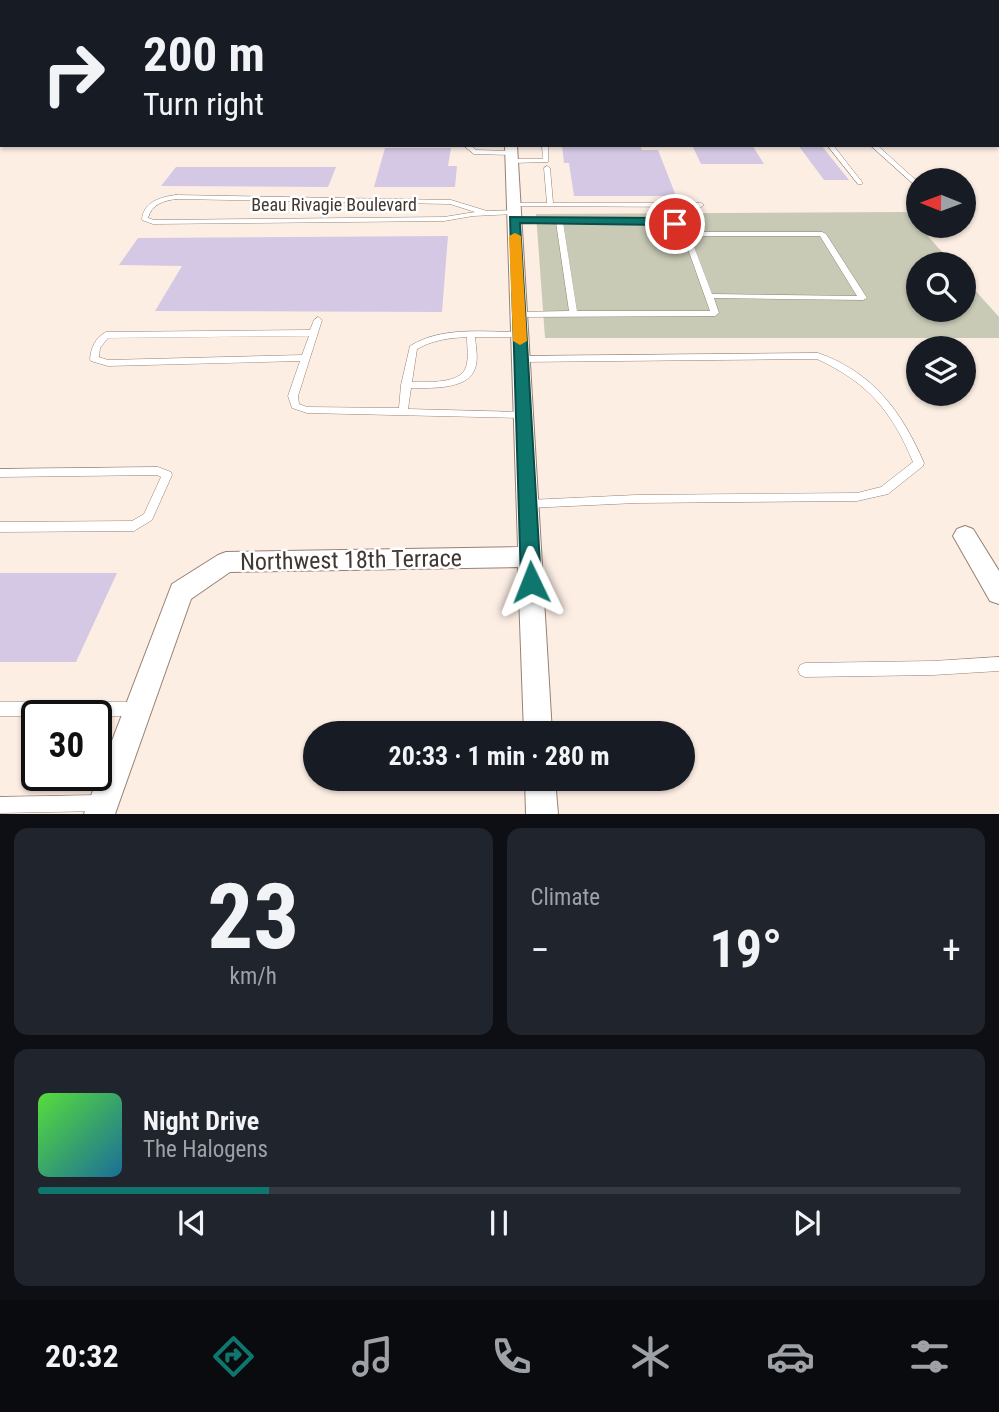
<!DOCTYPE html>
<html lang="en">
<head>
<meta charset="utf-8">
<style>
  body { margin:0; font-family:"Roboto Condensed",sans-serif; background:#20242c; color:#f1f3f6; height:100vh; display:flex; flex-direction:column; font-size:26px; white-space:nowrap }
  * { box-sizing:border-box; margin:0 }
  p { font-size:23px; color:#9ea1a6 }
  .icon { flex:none; width:38px; height:38px; fill:none; stroke:currentColor; stroke-width:2; stroke-linecap:round; stroke-linejoin:round }
  .map { position:relative; height:814px; overflow:hidden }
  .details { display:flex; flex-direction:column; gap:14px; padding:14px; background:#0d0f14; flex:1 }
  .details>* { flex:none }
  .banner { position:absolute; left:0px; top:0px; width:999px; height:147px; box-shadow:0 2px 5px #0004; background:#171b24; color:#f1f3f6; overflow:hidden }
  .needle { width:46px; rotate:271deg }
  .tools { position:absolute; left:906px; top:168px; display:grid; gap:14px }
  .tools a { display:grid; place-items:center; width:70px; height:70px; border-radius:50%; background:#171b24; box-shadow:0 2px 5px #0004; font-size:35px }
  .speed { position:absolute; left:21px; top:700px; display:flex; gap:14px; font-size:35px; font-weight:700; text-align:center }
  .speed>* { display:grid; place-content:center; width:91px; height:91px; border-radius:50%; background:#171b24; box-shadow:0 2px 5px #0004; line-height:1 }
  .speed .limit { border:4px solid #111; border-radius:10px; background:#fff; color:#111 }
  .pin { position:absolute; display:grid; place-items:center; width:60px; height:60px; color:#fff; margin:-30px; border:4px solid #fff; border-radius:50%; box-shadow:0 2px 7px #0007 }
  .me { position:absolute; width:77px; margin:-38px; rotate:358deg; stroke-linejoin:round; filter:drop-shadow(0 0 5px #0008) }
  .turn { display:flex; align-items:center; gap:24px; height:147px; padding:0 28px; font-size:32px }
  .turn .icon { width:91px; height:91px; stroke-width:2.5 }
  .turn b { display:block; font-size:49px; line-height:60px }
  .big { font-size:52px; font-weight:700; line-height:1.1 }
  .details .widget { flex:1; display:flex; flex-direction:column; justify-content:center; gap:10px; min-width:0; padding:0 24px; border-radius:14px; background:#20242c }
  .details .dial { align-items:center; gap:0 }
  .dial b { font-size:91px; line-height:1 }
  .song { display:flex; align-items:center; gap:21px }
  .cover { width:84px; height:84px; border-radius:10px; background:linear-gradient(135deg,hsl(110 70% 55%),hsl(200 70% 35%)) }
  .played { height:7px; border-radius:4px; background:linear-gradient(90deg,#0f766e 25%,#363941 25%) }
  .keys { display:flex; justify-content:space-around; direction:ltr }
  .heat { display:flex; justify-content:space-between; align-items:center; font-size:38px; direction:ltr }
  .details .tiles { flex:1; display:grid; gap:14px; grid-template-columns:1fr 1fr }
  .widget:last-child { grid-column:span 2 }
  .trip { position:absolute; left:303px; top:721px; width:392px; height:70px; border-radius:35px; background:#171b24; box-shadow:0 2px 5px #0004; font-weight:700; line-height:70px; text-align:center }
  .dock { display:flex; height:112px; justify-content:space-around; align-items:center; background:#090b0e; color:#9ea1a6 }
  .dock .icon { width:49px; height:49px }
  .dock .current { color:#0f766e }
  .dock b { font-size:32px; color:#f1f3f6 }
  .map>svg:first-child { display:block }
</style>
</head>
<body>
<div class="map">
<svg width="999" height="814" viewBox="0 0 999 814">
  <rect width="100%" height="100%" fill="#fdeee4"/>
  <!-- green -->
  <path fill="#c8cab6" d="M906 212 953 264H919V310H964V278L999 317V338H545L536 214Z"/>
  <!-- building -->
  <path fill="#d4c8e4" d="M562 145H640L642 150H658L676 196H574L569 163H564Z
    M692 145H752L764 164H701Z
    M798 145H821L849 180H824Z
    M385 148H451L448 166H457L455 187H374Z
    M176 167H336L328 187 161 186Z
    M448 236 442 312 155 311 182 266 119 265 138 238Z
    M0 573H117L76 662H0Z"/>
  <g fill="none" stroke-linecap="round" stroke-linejoin="round">
    <defs>
      <path id="lane" d="M741 0H745L746 2H742Z
        M784 0H788L790 2H786Z
        M998 2H999V4H998Z
        M998 28H999V31H998Z
        M998 57H999V60H998Z
        M0 85H2V88H0Z
        M998 100 999 101V105L998 104Z
        M998 136 999 137V142L998 141Z
        M463 145H470L476 150 511 151 514 153 511 155 474 154Z
        M542 145H548V162L511 163 508 161 511 159H543Z
        M827 145H833L862 182V184H858Z
        M870 145H877L919 183V189Z
        M547 166 550 168 553 203H701L704 205 701 207 512 206 511 205 514 203H547L544 168Z
        M176 195 451 200 487 211 514 210 517 212 514 214 473 216 444 221 153 224 142 220C143 202 160 197 176 195ZM176 199 450 204 475 212 444 217 154 220 148 218C152 204 163 201 176 199Z
        M514 218 664 220 677 223 688 232H822L826 234 867 298 863 300 714 298 719 313 715 316 519 317 515 314 516 312 569 311 556 222 512 221 511 220ZM563 222 664 224 673 226 683 235 710 311H577ZM690 236H820L857 296 712 294Z
        M318 317 322 320 298 396 299 404 307 407 399 408 401 385 410 346C442 326 483 332 520 332L523 333 524 335 523 337H475C476 348 479 361 474 371 465 390 429 388 411 388L408 409 523 412 528 415 523 418 307 413 292 408 288 396 300 361 108 366 91 361 90 359C91 348 95 338 106 332L310 330 314 320ZM309 336 302 355 108 360 99 357 100 348 108 338ZM467 337C467 347 469 358 466 367 461 384 427 382 412 382L417 349C433 340 449 338 467 337Z
        M818 353C873 372 902 412 924 463L923 466 888 494 857 501 636 503 528 508 524 507 522 504 524 501 528 500 636 495 857 493 881 487 913 462C892 411 867 382 817 359L521 362 517 359 521 356Z
        M158 467 171 472 172 475 152 520 134 531 0 532V522L132 521 144 514 161 477 157 475 0 477V469Z
        M999 657V671L933 675 805 677 800 675 798 670 800 665 805 663 933 661Z
        M0 702H137L142 704 144 709 142 714 137 716H0Z
        M101 795 106 798 109 803 106 808 101 811 0 813V797Z"/>
      <path id="street" d="M286 0H297L284 2Z
        M452 0H460L451 2Z
        M500 0H508V2H500Z
        M582 0 596 2H584Z
        M620 0H628L629 2H621Z
        M657 0H665L666 2H658Z
        M692 0H700L701 2H693Z
        M998 124H999V130H998Z
        M505 145H517L552 733H524L518 567 230 572 191 599 115 814H84L172 584 218 555 226 552 518 547Z
        M965 526 973 529 999 571V604L990 601 953 536 957 529Z
        M525 779H555L558 814H526Z"/>
      <path id="primary" d="M49 0H63L48 2Z
        M0 44H2L0 53Z"/>
    </defs>
    <!-- lane casing -->
    <use href="#lane" stroke="#988173" stroke-width="1"/>
    <!-- street casing -->
    <use href="#street" stroke="#988173" stroke-width="2"/>
    <!-- primary casing -->
    <use href="#primary" stroke="#988173" stroke-width="1"/>
    <!-- lane -->
    <use href="#lane" fill="#fff" fill-rule="evenodd"/>
    <!-- street -->
    <use href="#street" fill="#fff" fill-rule="evenodd"/>
    <!-- primary -->
    <use href="#primary" fill="#fff" fill-rule="evenodd"/>
  </g>
  <!-- route -->
  <path fill="#0f766e" stroke="#0a4d48" stroke-width="2" d="M510 217 664 218 681 224 675 228 664 225 520 223 541 582 538 588 531 591 524 588 521 582Z"/>
  <!-- slow -->
  <path fill="#f59e0b" d="M515 233 521 236 527 341 520 345 513 341 509 236Z"/>
  <g text-anchor="middle" stroke-width="5" stroke-linejoin="round" paint-order="stroke">
    <!-- far-street labels -->
    <g font-size="18" fill="#423832" stroke="#fff">
      <text x="334" y="211">Beau Rivagie Boulevard</text>
    </g>
    <!-- near-street labels -->
    <g font-size="24" fill="#423832" stroke="#fff">
      <text transform="translate(351 560) rotate(-1)" y="8">Northwest 18th Terrace</text>
    </g>
  </g>
</svg>
<div class="tools">
<a><svg class="needle" viewBox="-14 -14 28 28"><path d="M0-13l5 13h-10z" fill="#e53935"/><path d="M0 13l5-13h-10z" fill="#9ea1a6"/></svg></a>
<a><svg class="icon" aria-label="search" viewBox="0 0 24 24"><circle cx="10" cy="10" r="6"/><path d="M15 15l6 6"/></svg></a>
<a><svg class="icon" aria-label="layers" viewBox="0 0 24 24"><path d="M12 4l9 5-9 5-9-5zM3 14l9 5 9-5"/></svg></a>
</div>
<div class="speed"><div class="limit">30</div></div>
<div class="pin" style="left:675px;top:224px;background:#d93025"><svg class="icon" aria-label="arrive" viewBox="0 0 24 24"><path d="M6 21V4h12l-3 4 3 4H6"/></svg></div>
<svg class="me" style="left:531px;top:582px" viewBox="-20 -20 40 40"><path d="M0-17L14 15 0 8-14 15z" fill="#0f766e" stroke="#fff" stroke-width="4"/></svg>
<div class="trip">20:33 · 1 min · 280 m</div>
<div class="banner">
<div class="turn"><svg class="icon" aria-label="right" viewBox="0 0 24 24"><path d="M7 20v-9h11M14 6l5 5-5 5"/></svg><div><b>200 m</b>Turn right</div></div>
</div>
</div>
<section class="details">
<div class="tiles">
<div class="widget dial"><b>23</b><p>km/h</p></div>
<div class="widget"><p>Climate</p>
<div class="heat"><a>−</a><b class="big">19°</b><a>+</a></div>
</div>
<div class="widget">
<div class="song"><i class="cover"></i><div><b>Night Drive</b><p>The Halogens</p></div></div>
<div class="played"></div>
<div class="keys"><svg class="icon" aria-label="previous" viewBox="0 0 24 24"><path d="M18 5L8 12l10 7zM5 5v14"/></svg><svg class="icon" aria-label="pause" viewBox="0 0 24 24"><path d="M8 5v14M16 5v14"/></svg><svg class="icon" aria-label="next" viewBox="0 0 24 24"><path d="M6 5l10 7-10 7zM19 5v14"/></svg></div>
</div>
</div>
</section>
<nav class="dock">
<b>20:32</b>
<svg class="icon current" aria-label="directions" viewBox="0 0 24 24"><path d="M12 3l9 9-9 9-9-9zM9 14v-3h6M13 9l2 2-2 2"/></svg>
<svg class="icon" aria-label="music" viewBox="0 0 24 24"><path d="M9 18V5l10-2v13"/><circle cx="6" cy="18" r="3"/><circle cx="16" cy="16" r="3"/></svg>
<svg class="icon" aria-label="phone" viewBox="0 0 24 24"><path d="M5 4h4l2 5-3 2q2 4 5 5l2-3 5 2v4C11 20 4 13 5 4z"/></svg>
<svg class="icon" aria-label="climate" viewBox="0 0 24 24"><path d="M12 3v18M4 7l16 10M4 17L20 7"/></svg>
<svg class="icon" aria-label="car" viewBox="0 0 24 24"><path d="M5 17H2v-5l4-1 3-4h7l3 4 3 1v5h-3M9 17h6M6 11h13"/><circle cx="7" cy="17" r="2"/><circle cx="17" cy="17" r="2"/></svg>
<svg class="icon" aria-label="filters" viewBox="0 0 24 24"><path d="M4 7h16M4 17h16"/><circle cx="9" cy="7" r="2"/><circle cx="15" cy="17" r="2"/></svg>
</nav>
</body>
</html>
